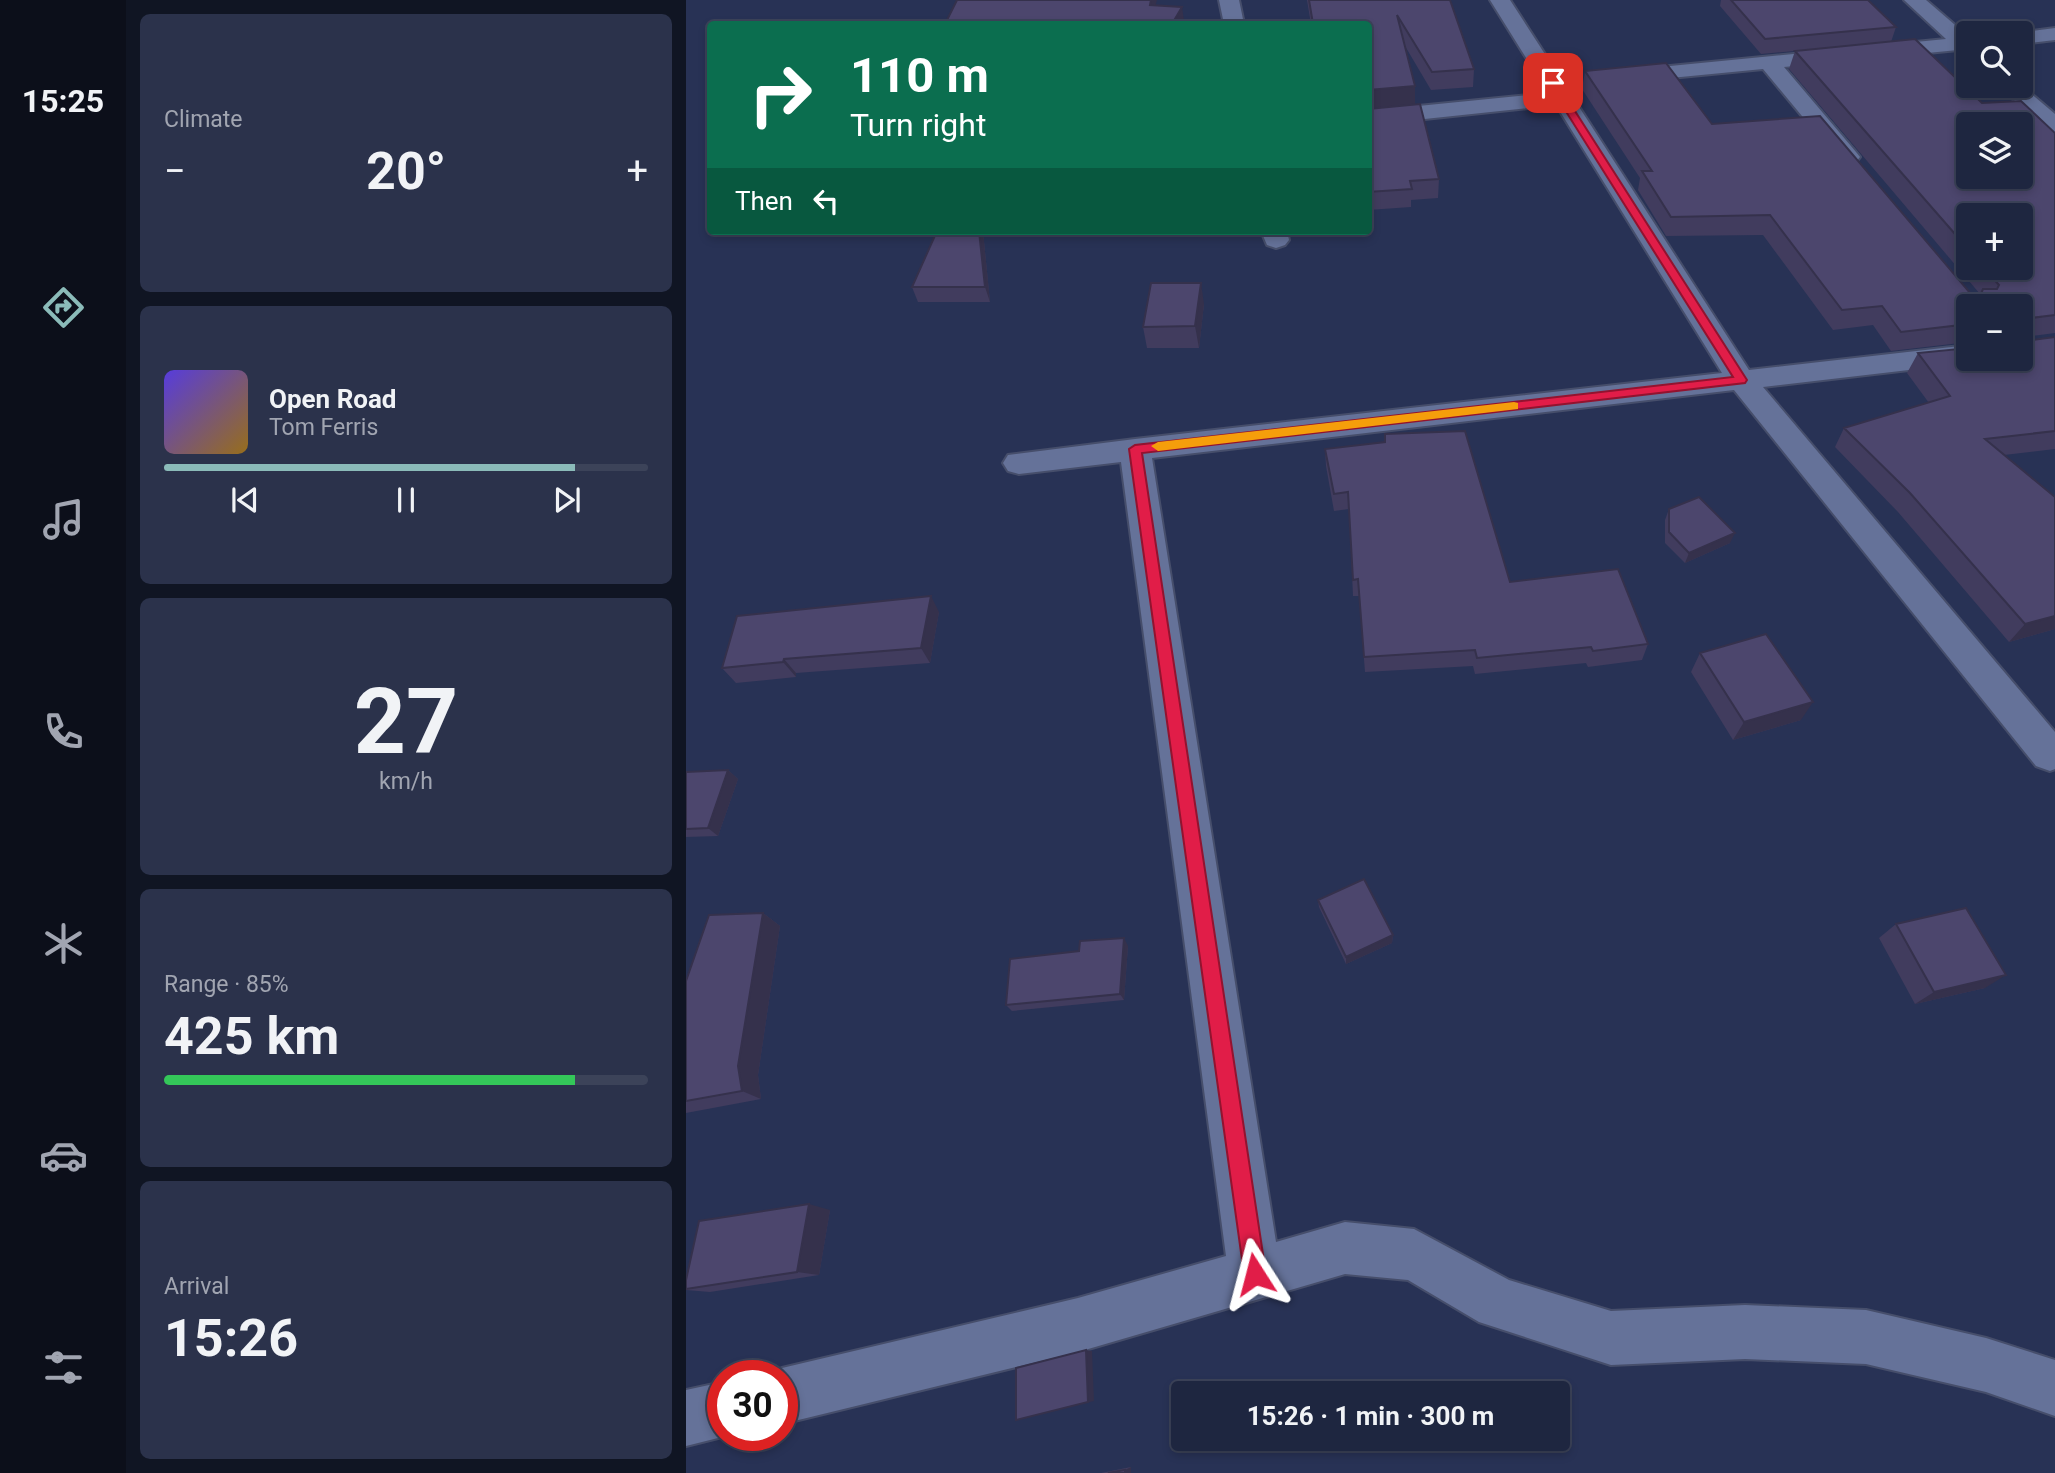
<!DOCTYPE html>
<html lang="en">
<head>
<meta charset="utf-8">
<style>
  body { margin:0; font-family:Roboto,sans-serif; background:#2b324b; color:#f1f3f6; height:100vh; display:flex; flex-direction:column; font-size:26px; white-space:nowrap }
  * { box-sizing:border-box; margin:0 }
  p { font-size:23px; color:#a1a5b1 }
  .icon { flex:none; width:38px; height:38px; fill:none; stroke:currentColor; stroke-width:2; stroke-linecap:round; stroke-linejoin:round }
  .map { position:relative; flex:1; overflow:hidden }
  .drawer { display:flex; flex-direction:column; gap:14px; padding:14px; background:#101523; width:560px }
  .drawer>* { flex:none }
  .banner { position:absolute; left:21px; top:21px; width:665px; height:214px; border-radius:7px; box-shadow:0 4px 10px #0003,0 0 0 2px #3c4359; background:#0b6e4f; color:#fff; overflow:hidden }
  .controls { position:absolute; left:1270px; top:21px; display:grid; gap:14px }
  .controls a { display:grid; place-items:center; width:77px; height:77px; border-radius:7px; background:#1e2640; box-shadow:0 4px 10px #0003,0 0 0 2px #3c4359; font-size:35px }
  .speed { position:absolute; left:21px; top:1360px; display:flex; gap:14px; font-size:35px; font-weight:700; text-align:center }
  .speed>* { display:grid; place-content:center; width:91px; height:91px; border-radius:50%; background:#1e2640; box-shadow:0 4px 10px #0003,0 0 0 2px #3c4359; line-height:1 }
  .speed .limit { border:10px solid #d22; background:#fff; color:#111 }
  .pin { position:absolute; display:grid; place-items:center; width:60px; height:60px; color:#fff; margin:-30px; border-radius:14px; box-shadow:0 4px 10px #0006 }
  .me { position:absolute; width:77px; margin:-38px; rotate:351deg; stroke-linejoin:round; filter:drop-shadow(0 0 5px #0008) }
  .turn { display:flex; align-items:center; gap:24px; height:147px; padding:0 28px; font-size:32px }
  .turn .icon { width:91px; height:91px; stroke-width:2.5 }
  .turn b { display:block; font-size:49px; line-height:60px }
  .then { display:flex; align-items:center; height:66px; padding:0 28px; background:#0003; gap:14px; font-size:26px }
  .big { font-size:52px; font-weight:700; line-height:1.1 }
  .drawer .widget { flex:1; display:flex; flex-direction:column; justify-content:center; gap:10px; min-width:0; padding:0 24px; border-radius:10px; background:#2b324b }
  .drawer .dial { align-items:center; gap:0 }
  .dial b { font-size:91px; line-height:1 }
  .song { display:flex; align-items:center; gap:21px }
  .cover { width:84px; height:84px; border-radius:10px; background:linear-gradient(135deg,hsl(250 70% 55%),hsl(40 70% 35%)) }
  .played { height:7px; border-radius:4px; background:linear-gradient(90deg,#8bbbb9 85%,#3c4359 85%) }
  .keys { display:flex; justify-content:space-around; direction:ltr }
  .heat { display:flex; justify-content:space-between; align-items:center; font-size:38px; direction:ltr }
  .charge { height:10px; border-radius:5px; background:linear-gradient(90deg,#34c759 85%,#3c4359 0) }
  .trip { position:absolute; left:485px; top:1381px; width:399px; height:70px; border-radius:7px; background:#1e2640; box-shadow:0 4px 10px #0003,0 0 0 2px #3c4359; font-weight:700; line-height:70px; text-align:center }
  main { display:flex; flex:1; min-height:0 }
  .tabs { display:flex; flex-direction:column; width:126px; justify-content:space-around; align-items:center; background:#0c0f1a; color:#a1a5b1 }
  .tabs .icon { width:49px; height:49px }
  .tabs .on { color:#8bbbb9 }
  .tabs b { font-size:32px; color:#f1f3f6 }
  .map>svg:first-child { display:block }
</style>
</head>
<body>
<main>
<nav class="tabs">
<b>15:25</b>
<svg class="icon on" aria-label="directions" viewBox="0 0 24 24"><path d="M12 3l9 9-9 9-9-9zM9 14v-3h6M13 9l2 2-2 2"/></svg>
<svg class="icon" aria-label="music" viewBox="0 0 24 24"><path d="M9 18V5l10-2v13"/><circle cx="6" cy="18" r="3"/><circle cx="16" cy="16" r="3"/></svg>
<svg class="icon" aria-label="phone" viewBox="0 0 24 24"><path d="M5 4h4l2 5-3 2q2 4 5 5l2-3 5 2v4C11 20 4 13 5 4z"/></svg>
<svg class="icon" aria-label="climate" viewBox="0 0 24 24"><path d="M12 3v18M4 7l16 10M4 17L20 7"/></svg>
<svg class="icon" aria-label="car" viewBox="0 0 24 24"><path d="M5 17H2v-5l4-1 3-4h7l3 4 3 1v5h-3M9 17h6M6 11h13"/><circle cx="7" cy="17" r="2"/><circle cx="17" cy="17" r="2"/></svg>
<svg class="icon" aria-label="filters" viewBox="0 0 24 24"><path d="M4 7h16M4 17h16"/><circle cx="9" cy="7" r="2"/><circle cx="15" cy="17" r="2"/></svg>
</nav>
<section class="drawer">
<div class="widget"><p>Climate</p>
<div class="heat"><a>−</a><b class="big">20°</b><a>+</a></div>
</div>
<div class="widget">
<div class="song"><i class="cover"></i><div><b>Open Road</b><p>Tom Ferris</p></div></div>
<div class="played"></div>
<div class="keys"><svg class="icon" aria-label="previous" viewBox="0 0 24 24"><path d="M18 5L8 12l10 7zM5 5v14"/></svg><svg class="icon" aria-label="pause" viewBox="0 0 24 24"><path d="M8 5v14M16 5v14"/></svg><svg class="icon" aria-label="next" viewBox="0 0 24 24"><path d="M6 5l10 7-10 7zM19 5v14"/></svg></div>
</div>
<div class="widget dial"><b>27</b><p>km/h</p></div>
<div class="widget"><p>Range · 85%</p><b class="big">425 km</b><div class="charge"></div></div>
<div class="widget"><p>Arrival</p><b class="big">15:26</b></div>
</section>
<div class="map">
<svg width="1369" height="1473" viewBox="0 0 1369 1473">
  <rect width="100%" height="100%" fill="#283255"/>
  <g fill="none" stroke-linecap="round" stroke-linejoin="round">
    <defs>
      <path id="minor" d="M533 0H553L558 24H538Z
        M804 0H824L1063 370 1283 345V359H1294L1283 363 1077 387 1369 732V769L1364 771 1350 766 1048 390 466 458 590 1242 659 1222 728 1229 823 1280 925 1311 1059 1305 1180 1310 1300 1338 1369 1360V1416L1300 1392 1180 1364 1059 1359 925 1365 793 1322 722 1280 659 1274 392 1352 96 1424V1376H78L96 1368 392 1298 540 1256 435 462 333 474 322 471 317 463 322 455 449 439 1036 373 870 105 682 125V111L862 93Z
        M1218 0H1240L1283 37V55L1272 50 1098 67 1170 152 1174 157 1170 162H1154L1077 69 933 83 925 82 922 77 925 72 933 71 1260 39Z
        M1369 28V40L1335 44V33H1330Z
        M1335 85 1369 114V133L1361 131 1313 86Z
        M575 231H601L603 240 599 245 590 248 581 245Z
        M37 1382V1435H44L0 1446V1390Z"/>
    </defs>
    <!-- minor casing -->
    <use href="#minor" stroke="#464e6b" stroke-width="4"/>
    <!-- minor -->
    <use href="#minor" fill="#657299" fill-rule="evenodd"/>
  </g>
  <!-- wall -->
  <path fill="#413c5e" fill-rule="evenodd" d="M621 0H764L788 69 787 87 745 90 719 46 729 104 682 108V24H625Z
    M1035 0H1182L1210 27 1205 42 1296 103 1369 133V333L1346 336V340L1369 337V449L1318 455 1369 497V629L1323 642 1212 512 1149 447 1158 428 1243 403 1221 373 1232 353 1335 359 1283 306V342L1205 351 1187 325 1147 330 1077 235 980 236 952 190 954 178 896 89 899 71 1026 124 1285 294 1293 296 1294 294 1103 69 1109 51 1075 54 1034 6ZM1283 215 1335 268H1283Z
    M682 109 753 179 752 198 725 200V207L682 210Z
    M251 231H297L304 302H232L226 287Z
    M518 304 513 348H461L457 327Z
    M699 434 824 582 962 644 956 660 902 667 900 663 789 674 787 666 679 672 673 596H667L663 509 648 511 640 466 639 449 699 442Z
    M983 509 1044 543 999 563 979 543V520Z
    M253 612 244 663 110 673V677L50 683 36 668Z
    M1014 653 1115 720 1047 740 1005 672Z
    M42 770 52 779 32 836 0 837V772Z
    M632 900 707 935 706 943 660 964 633 907Z
    M77 913 94 926 72 1075 75 1099 0 1113V981Z
    M1210 924 1299 988 1229 1004 1193 938Z
    M442 946 438 1000 326 1011 320 1005Z
    M144 1210 133 1275 24 1292 0 1290V1280Z
    M445 1467V1473H415Z"/>
  <!-- shaded-wall -->
  <path fill="#35314c" d="M465 0H471L466 18 464 5Z
    M496 7 498 20 496 24H486Z
    M729 86V104L682 108V90Z
    M293 231H297L304 302 299 287Z
    M515 283 518 304 513 348 509 326Z
    M1049 533 1044 543 999 563 1003 553Z
    M245 596 253 612 244 663 235 648Z
    M1369 616V629L1323 642 1339 624Z
    M98 659 110 673V677L97 662Z
    M1127 702 1115 720 1047 740 1058 722Z
    M42 770 52 779 32 836 22 828Z
    M77 913 94 926 72 1075 75 1099 56 1091 52 1066Z
    M707 935 706 943 660 964V957Z
    M438 938 442 946 438 1000 434 994Z
    M1320 975 1299 988 1229 1004 1248 992Z
    M123 1204 144 1210 133 1275 111 1272Z
    M400 1350 406 1351 408 1401 330 1420Z
    M445 1467V1473H439V1470Z"/>
  <!-- building -->
  <path fill="#4c466d" stroke="#35314c" stroke-width="2" fill-rule="evenodd" d="M271 0H465L464 5 496 7 486 24H259Z
    M623 0H764L788 69 746 72 711 15 729 86 682 90V24H627Z
    M1045 0H1182L1210 27 1079 39Z
    M1229 39 1296 103 1335 101 1369 133V315L1345 318 1346 340 1369 337V431L1299 439 1369 497V616L1339 624 1224 493 1158 428 1264 396 1232 353 1283 348V359H1335V306H1283V324L1215 332 1196 306 1156 310 1084 215 985 217 956 171H966L899 71 980 63 1026 124 1134 116 1285 294 1294 296 1297 289H1311L1313 285 1298 268H1335V215H1283V250L1109 51ZM1283 124H1335V177H1283Z
    M734 104 753 179 724 181 726 189 682 192V109Z
    M251 231H293L299 287H226Z
    M465 283H515L509 326 457 327Z
    M779 431 824 582 932 569 962 644 907 651 905 647 791 658 789 650 678 657 672 579 667 580 662 492 648 494 639 449 699 442V434Z
    M1013 497 1049 533 1003 553 983 532V509Z
    M245 596 235 648 98 659 97 662 36 668 51 616Z
    M1080 634 1127 702 1058 722 1014 653Z
    M42 770 22 828 0 829V772Z
    M678 879 707 935 660 957 632 900Z
    M1280 908 1320 975 1248 992 1210 924Z
    M77 913 52 1066 56 1091 0 1101V981L23 915Z
    M438 938 434 994 320 1005 324 959 393 951 394 941Z
    M123 1204 111 1272 0 1289V1280L13 1221Z
    M400 1350 402 1402 330 1420V1368Z
    M439 1470V1473H422Z"/>
  <!-- route -->
  <path fill="#e11d48" stroke="#92132f" stroke-width="2" d="M864 82 871 83 1061 380 1059 383 456 453 580 1274 577 1281 569 1284 561 1281 558 1274 443 449 449 445 1047 377 862 83Z"/>
  <!-- slow -->
  <path fill="#f59e0b" d="M828 402 832 403V409L472 451 465 446 472 442Z"/>
</svg>
<div class="controls">
<a><svg class="icon" aria-label="search" viewBox="0 0 24 24"><circle cx="10" cy="10" r="6"/><path d="M15 15l6 6"/></svg></a>
<a><svg class="icon" aria-label="layers" viewBox="0 0 24 24"><path d="M12 4l9 5-9 5-9-5zM3 14l9 5 9-5"/></svg></a>
<a>+</a>
<a>−</a>
</div>
<div class="speed"><div class="limit">30</div></div>
<div class="pin" style="left:867px;top:83px;background:#d93025"><svg class="icon" aria-label="arrive" viewBox="0 0 24 24"><path d="M6 21V4h12l-3 4 3 4H6"/></svg></div>
<svg class="me" style="left:569px;top:1274px" viewBox="-20 -20 40 40"><path d="M0-17L14 15 0 8-14 15z" fill="#e11d48" stroke="#fff" stroke-width="4"/></svg>
<div class="trip">15:26 · 1 min · 300 m</div>
<div class="banner">
<div class="turn"><svg class="icon" aria-label="right" viewBox="0 0 24 24"><path d="M7 20v-9h11M14 6l5 5-5 5"/></svg><div><b>110 m</b>Turn right</div></div>
<div class="then">Then<svg class="icon" aria-label="left" viewBox="0 0 24 24"><path d="M17 20v-9H6M10 6l-5 5 5 5"/></svg></div>
</div>
</div>
</main>
</body>
</html>
